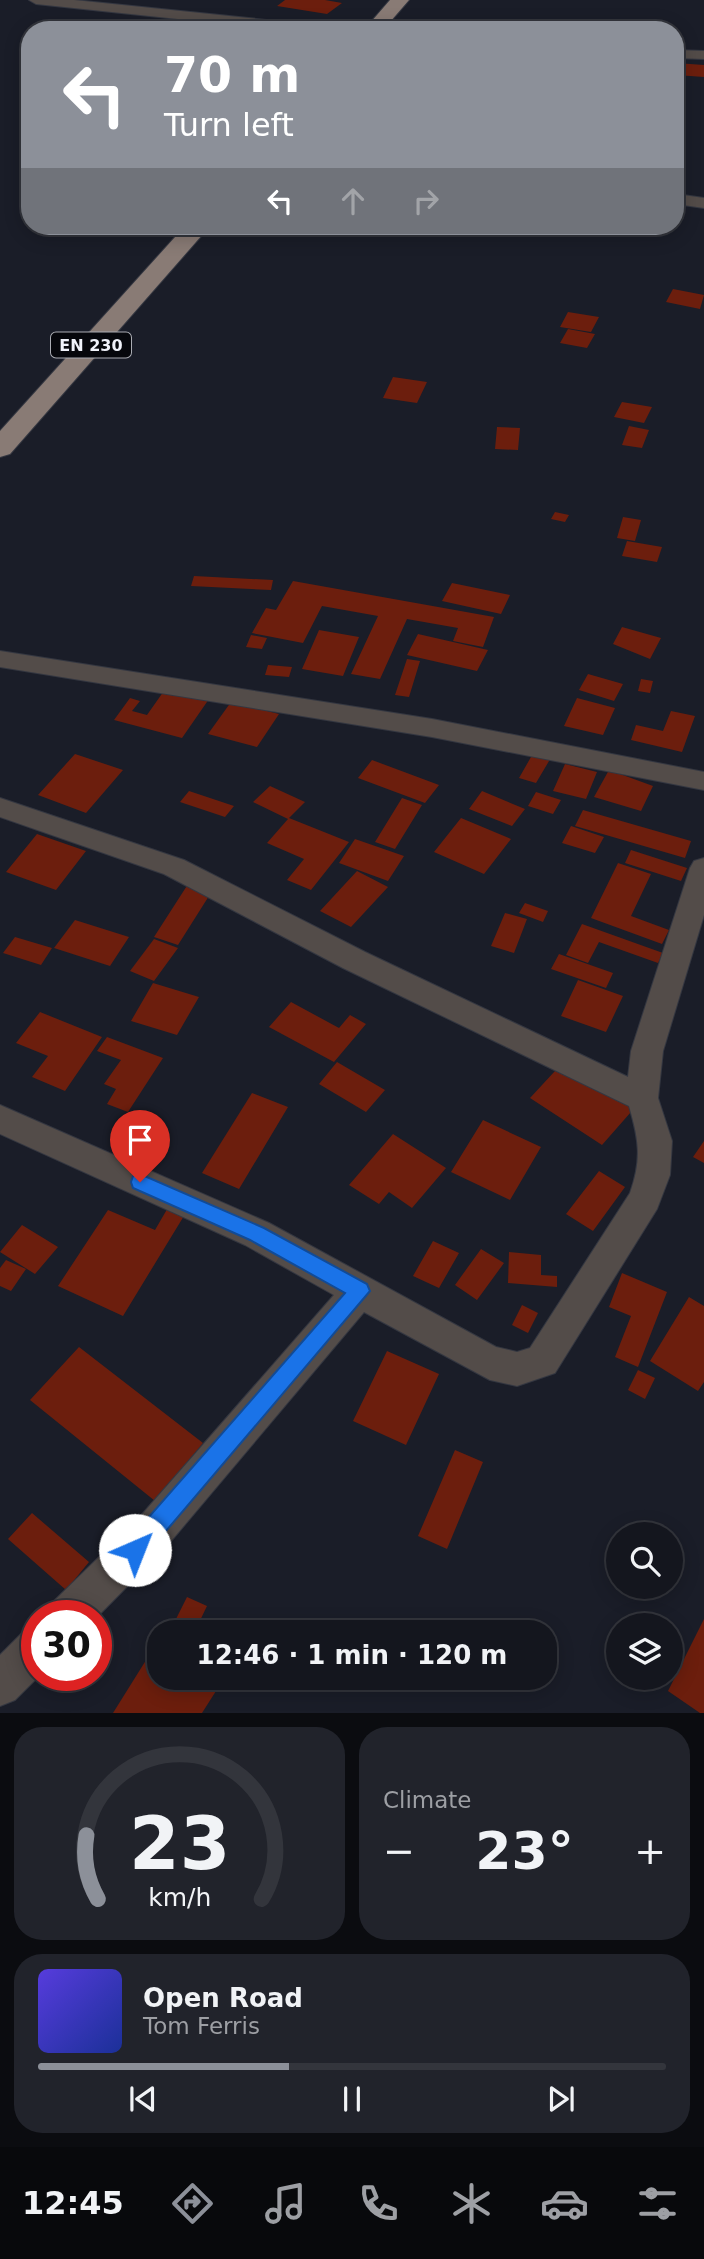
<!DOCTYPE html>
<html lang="en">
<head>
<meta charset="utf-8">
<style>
  body { margin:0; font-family:"DejaVu Sans",sans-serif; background:#21232b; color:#f1f3f6; height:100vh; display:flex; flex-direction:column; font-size:26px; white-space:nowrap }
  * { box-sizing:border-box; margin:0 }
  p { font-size:23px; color:#9d9fa4 }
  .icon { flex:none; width:38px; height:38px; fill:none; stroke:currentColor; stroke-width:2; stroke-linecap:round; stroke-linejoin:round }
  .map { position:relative; height:1713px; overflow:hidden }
  .panel { display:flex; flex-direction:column; gap:14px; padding:14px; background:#0b0c10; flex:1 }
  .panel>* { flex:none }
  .hud { position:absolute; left:21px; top:21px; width:663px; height:214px; border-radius:28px; box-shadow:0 4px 18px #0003,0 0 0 2px #33353c; background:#8c9099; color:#fff; overflow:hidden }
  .controls { position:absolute; left:606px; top:1522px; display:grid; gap:14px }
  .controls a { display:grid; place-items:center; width:77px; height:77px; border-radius:50%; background:#14161e; box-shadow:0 4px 18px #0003,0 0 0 2px #33353c; font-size:35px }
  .speed { position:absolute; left:21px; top:1600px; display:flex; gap:14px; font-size:35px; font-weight:700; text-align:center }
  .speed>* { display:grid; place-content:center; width:91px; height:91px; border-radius:50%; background:#14161e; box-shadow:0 4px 18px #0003,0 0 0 2px #33353c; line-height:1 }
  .speed .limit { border:10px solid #d22; background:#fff; color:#111 }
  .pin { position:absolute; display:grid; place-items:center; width:60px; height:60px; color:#fff; margin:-72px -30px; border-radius:50% 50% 50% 0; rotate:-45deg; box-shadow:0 0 7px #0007 }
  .pin .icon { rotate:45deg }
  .me { position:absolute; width:77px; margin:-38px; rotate:44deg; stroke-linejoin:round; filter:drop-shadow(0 0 5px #0008) }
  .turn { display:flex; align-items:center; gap:24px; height:147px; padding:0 28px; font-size:32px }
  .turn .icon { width:91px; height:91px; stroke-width:2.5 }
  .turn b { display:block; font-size:49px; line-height:60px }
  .lanes { display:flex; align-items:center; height:66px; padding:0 28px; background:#0003; justify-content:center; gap:35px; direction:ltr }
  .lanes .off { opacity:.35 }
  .big { font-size:52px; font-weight:800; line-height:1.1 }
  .panel .tile { flex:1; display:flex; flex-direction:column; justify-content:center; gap:10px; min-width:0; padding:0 24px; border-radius:28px; background:#21232b }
  .panel .dial { align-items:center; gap:0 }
  .dial svg { height:182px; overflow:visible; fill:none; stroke:#33353c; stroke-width:7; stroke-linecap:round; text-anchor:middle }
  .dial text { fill:#f1f3f6; stroke:none }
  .song { display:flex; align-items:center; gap:21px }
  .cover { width:84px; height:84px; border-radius:10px; background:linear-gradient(135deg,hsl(250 70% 55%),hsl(230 70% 35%)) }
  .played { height:7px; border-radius:4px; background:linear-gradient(90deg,#8c9099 40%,#33353c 40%) }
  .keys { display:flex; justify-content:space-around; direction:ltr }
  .heat { display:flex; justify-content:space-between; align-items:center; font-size:38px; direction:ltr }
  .panel .tiles { flex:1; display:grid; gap:14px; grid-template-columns:1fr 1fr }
  .tile:last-child { grid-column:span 2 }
  .trip { position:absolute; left:147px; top:1620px; width:410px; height:70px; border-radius:28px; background:#14161e; box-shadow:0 4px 18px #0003,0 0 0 2px #33353c; font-weight:800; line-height:70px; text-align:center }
  .dock { display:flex; height:112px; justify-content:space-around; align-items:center; background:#08090c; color:#9d9fa4 }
  .dock .icon { width:49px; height:49px }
  .dock .on { color:#8c9099 }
  .dock b { font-size:32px; color:#f1f3f6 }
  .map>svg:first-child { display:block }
</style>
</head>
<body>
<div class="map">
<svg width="704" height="1713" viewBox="0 0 704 1713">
  <rect width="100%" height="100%" fill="#1a1d28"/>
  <!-- building -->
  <path fill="#6c1e0d" d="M285 0H325L342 3 327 14 277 6Z
    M485 21 497 22 491 30 478 29Z
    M676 63 704 65V77L676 75Z
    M643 228 665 232 662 236 640 232Z
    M673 289 704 295 700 309 666 302Z
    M568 312 599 317 591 332 560 327Z
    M568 329 595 334 587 348 560 343Z
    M393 377 427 382 417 403 383 398Z
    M622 402 652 407 644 423 614 417Z
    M629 426 649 430 642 448 622 445Z
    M497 427 520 428 518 450 495 449Z
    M555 512 569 515 565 522 551 519Z
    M623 517 641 520 635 541 617 538Z
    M627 541 662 547 657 562 622 556Z
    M194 576 273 580 271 590 191 586Z
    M293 581 494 617 483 647 453 641 458 628 407 619 380 679 351 674 378 616 322 606 303 643 252 633 266 608 276 610Z
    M452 583 510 595 501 614 442 601Z
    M622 627 661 638 650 659 613 644Z
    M319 630 359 637 343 676 302 669Z
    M418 634 488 650 477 671 407 655Z
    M251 635 267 638 262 649 246 647Z
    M407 659 420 661 409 697 395 695Z
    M268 665 292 667 289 677 265 675Z
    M588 674 623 684 614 701 579 690Z
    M641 679 653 681 650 693 638 691Z
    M166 688 209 699 182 738 114 720 130 698 140 701 132 711 147 715Z
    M577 698 615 708 603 735 564 726Z
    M231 702 279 714 257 747 208 734Z
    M671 711 695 716 682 752 631 740 636 725 663 731Z
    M535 750 552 756 536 783 519 778Z
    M75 754 123 770 86 813 38 795Z
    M372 760 439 785 425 803 358 778Z
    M565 764 597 772 586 799 553 791Z
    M609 770 653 786 641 811 594 797Z
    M270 786 305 802 289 818 349 842 311 890 287 880 304 859 267 843 288 819 253 802Z
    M189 791 234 806 225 817 180 802Z
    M482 791 525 809 512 826 469 809Z
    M536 792 561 800 553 814 528 806Z
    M402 798 422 805 395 849 375 842Z
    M583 810 691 841 685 858 575 826Z
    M461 818 511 839 484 874 434 852Z
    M571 826 604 837 595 853 562 843Z
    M37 834 86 851 56 890 6 872Z
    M355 839 404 856 388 881 339 863Z
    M631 850 687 868 681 881 625 863Z
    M618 863 651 874 631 916 669 930 662 944 591 918Z
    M357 871 388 887 351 927 320 911Z
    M190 881 214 888 178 945 154 937Z
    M525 903 548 911 543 922 519 913Z
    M505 913 527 919 514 953 491 946Z
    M75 920 129 937 110 966 54 948Z
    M582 924 663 953 658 963 599 942 588 963 566 955Z
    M15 937 52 948 41 965 3 953Z
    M154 939 178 948 154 981 130 971Z
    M559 954 613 973 606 988 551 969Z
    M578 980 623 996 606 1032 561 1016Z
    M153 983 199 997 177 1035 131 1021Z
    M291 1002 339 1028 350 1015 366 1024 334 1062 269 1027Z
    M40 1012 102 1037 65 1091 32 1077 48 1056 16 1043Z
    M107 1037 163 1058 128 1112 107 1104 116 1089 104 1084 121 1060 97 1051Z
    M567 1058 638 1104 602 1145 530 1098Z
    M337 1062 385 1090 366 1112 319 1084Z
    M252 1093 288 1107 239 1189 202 1173Z
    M483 1120 541 1147 510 1200 451 1172Z
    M393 1134 446 1168 412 1208 389 1192 379 1204 349 1185Z
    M704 1141V1163L693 1157Z
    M599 1171 625 1187 593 1231 566 1214Z
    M173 1199 190 1206 123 1316 58 1286 108 1210 155 1230Z
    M22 1225 58 1247 35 1274 0 1252Z
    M433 1241 459 1253 439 1288 413 1276Z
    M481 1249 504 1263 477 1300 455 1285Z
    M509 1252 541 1255V1275L557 1276V1287L508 1283Z
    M6 1260 26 1269 11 1291 0 1286V1268Z
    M622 1273 667 1292 638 1367 615 1357 631 1316 609 1307Z
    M689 1297 704 1306V1382L698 1391 650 1361Z
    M522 1305 538 1313 528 1333 512 1325Z
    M79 1347 203 1443 155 1501 30 1400Z
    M387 1351 439 1374 406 1445 353 1421Z
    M638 1370 655 1378 645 1399 628 1390Z
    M455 1450 483 1462 447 1549 418 1536Z
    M32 1513 89 1562 66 1590 8 1539Z
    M187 1597 207 1606 194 1633H169Z
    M704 1619V1713H700L668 1691Z
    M153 1649 159 1653V1678H197L216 1691 202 1713H113Z"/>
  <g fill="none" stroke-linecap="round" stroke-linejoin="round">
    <defs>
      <path id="minor" d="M29 0H74L325 26 332 30H283L36 4Z
        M676 50 704 51V59L676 58Z
        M676 194 704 198V208L676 204Z
        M0 651 432 719 704 772V790L432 737 0 667Z
        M0 798 184 860 365 952 628 1077 631 1051 690 868 694 861 704 858V915L663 1051 658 1098 672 1141 670 1175 657 1209 555 1373 517 1386 490 1380 364 1312 166 1547 96 1618 49 1615 55 1600 138 1519 334 1295 245 1245 0 1134V1105L269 1223 496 1347 517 1352 530 1348 630 1193C642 1159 639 1140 629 1106L343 968 164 874 0 817Z
        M37 1627V1675H40L15 1700 0 1706V1655L22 1633Z"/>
      <path id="primary" d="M390 0H409L383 30H364Z
        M185 226H210L10 454 0 457V431Z"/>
    </defs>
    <!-- minor casing -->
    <use href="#minor" stroke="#343741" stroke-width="2"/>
    <!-- primary casing -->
    <use href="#primary" stroke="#343741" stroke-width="2"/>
    <!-- minor -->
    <use href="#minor" fill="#534c49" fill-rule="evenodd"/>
    <!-- primary -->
    <use href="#primary" fill="#897b75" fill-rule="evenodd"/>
  </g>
  <!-- route -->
  <path fill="#1a73e8" stroke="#114b97" stroke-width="2" d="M140 1174 264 1228 367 1284 370 1291 143 1558 135 1561 127 1558 124 1550 127 1542 345 1293 250 1240 133 1188 131 1182 133 1176Z"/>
  <g text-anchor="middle" stroke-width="7" stroke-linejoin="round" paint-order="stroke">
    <!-- shield labels -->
    <rect fill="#06070c" stroke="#aaacb3" stroke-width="2" x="51" y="332.5" width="80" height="25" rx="5"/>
    <g font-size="16" font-weight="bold" fill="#f0f2fa">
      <text x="91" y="351">EN 230</text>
    </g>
  </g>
</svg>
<div class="controls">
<a><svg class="icon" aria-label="search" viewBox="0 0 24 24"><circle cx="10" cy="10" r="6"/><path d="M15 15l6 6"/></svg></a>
<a><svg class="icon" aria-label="layers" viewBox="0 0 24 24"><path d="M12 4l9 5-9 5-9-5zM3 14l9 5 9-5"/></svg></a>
</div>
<div class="speed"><div class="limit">30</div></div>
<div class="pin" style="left:140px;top:1182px;background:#d93025"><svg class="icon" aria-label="arrive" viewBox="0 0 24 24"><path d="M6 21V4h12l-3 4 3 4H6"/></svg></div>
<svg class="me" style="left:135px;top:1550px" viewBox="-20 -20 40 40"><circle r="19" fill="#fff"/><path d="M0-13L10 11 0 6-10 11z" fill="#1a73e8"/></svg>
<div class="trip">12:46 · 1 min · 120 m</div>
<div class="hud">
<div class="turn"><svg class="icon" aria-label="left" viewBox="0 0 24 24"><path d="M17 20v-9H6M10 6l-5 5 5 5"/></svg><div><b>70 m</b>Turn left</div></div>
<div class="lanes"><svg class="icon" aria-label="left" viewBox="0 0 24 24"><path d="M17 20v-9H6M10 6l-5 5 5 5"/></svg><svg class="icon off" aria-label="ahead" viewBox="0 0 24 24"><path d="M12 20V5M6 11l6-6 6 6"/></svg><svg class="icon off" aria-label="right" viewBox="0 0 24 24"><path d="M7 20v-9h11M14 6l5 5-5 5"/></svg></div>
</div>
</div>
<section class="panel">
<div class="tiles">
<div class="tile dial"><svg viewBox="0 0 100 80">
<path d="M14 69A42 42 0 1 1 86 69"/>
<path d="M14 69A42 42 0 0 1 9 41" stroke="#8c9099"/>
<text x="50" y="56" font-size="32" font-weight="700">23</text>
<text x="50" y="72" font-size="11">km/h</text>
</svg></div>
<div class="tile"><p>Climate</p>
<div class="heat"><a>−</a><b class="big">23°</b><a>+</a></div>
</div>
<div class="tile">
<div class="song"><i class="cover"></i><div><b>Open Road</b><p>Tom Ferris</p></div></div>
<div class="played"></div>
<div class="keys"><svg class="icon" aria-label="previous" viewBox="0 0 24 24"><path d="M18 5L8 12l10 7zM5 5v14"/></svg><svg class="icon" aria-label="pause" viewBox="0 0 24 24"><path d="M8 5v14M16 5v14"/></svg><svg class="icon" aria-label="next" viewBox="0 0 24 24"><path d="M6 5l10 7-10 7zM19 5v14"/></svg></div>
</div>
</div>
</section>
<nav class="dock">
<b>12:45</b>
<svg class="icon on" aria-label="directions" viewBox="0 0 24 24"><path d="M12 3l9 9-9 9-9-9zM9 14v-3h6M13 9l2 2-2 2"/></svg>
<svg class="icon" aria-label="music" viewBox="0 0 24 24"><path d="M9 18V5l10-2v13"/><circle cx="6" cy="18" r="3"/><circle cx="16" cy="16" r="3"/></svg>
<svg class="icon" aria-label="phone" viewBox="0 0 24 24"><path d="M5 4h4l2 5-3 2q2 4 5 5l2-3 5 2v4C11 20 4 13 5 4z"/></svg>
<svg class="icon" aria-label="climate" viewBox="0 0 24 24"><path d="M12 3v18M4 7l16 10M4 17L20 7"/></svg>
<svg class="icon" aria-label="car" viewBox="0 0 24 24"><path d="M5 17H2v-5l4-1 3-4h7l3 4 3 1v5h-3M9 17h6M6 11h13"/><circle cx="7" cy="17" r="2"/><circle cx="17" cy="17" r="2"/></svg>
<svg class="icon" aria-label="filters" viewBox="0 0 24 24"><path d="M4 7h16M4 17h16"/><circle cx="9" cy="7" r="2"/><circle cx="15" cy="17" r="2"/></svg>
</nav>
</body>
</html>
